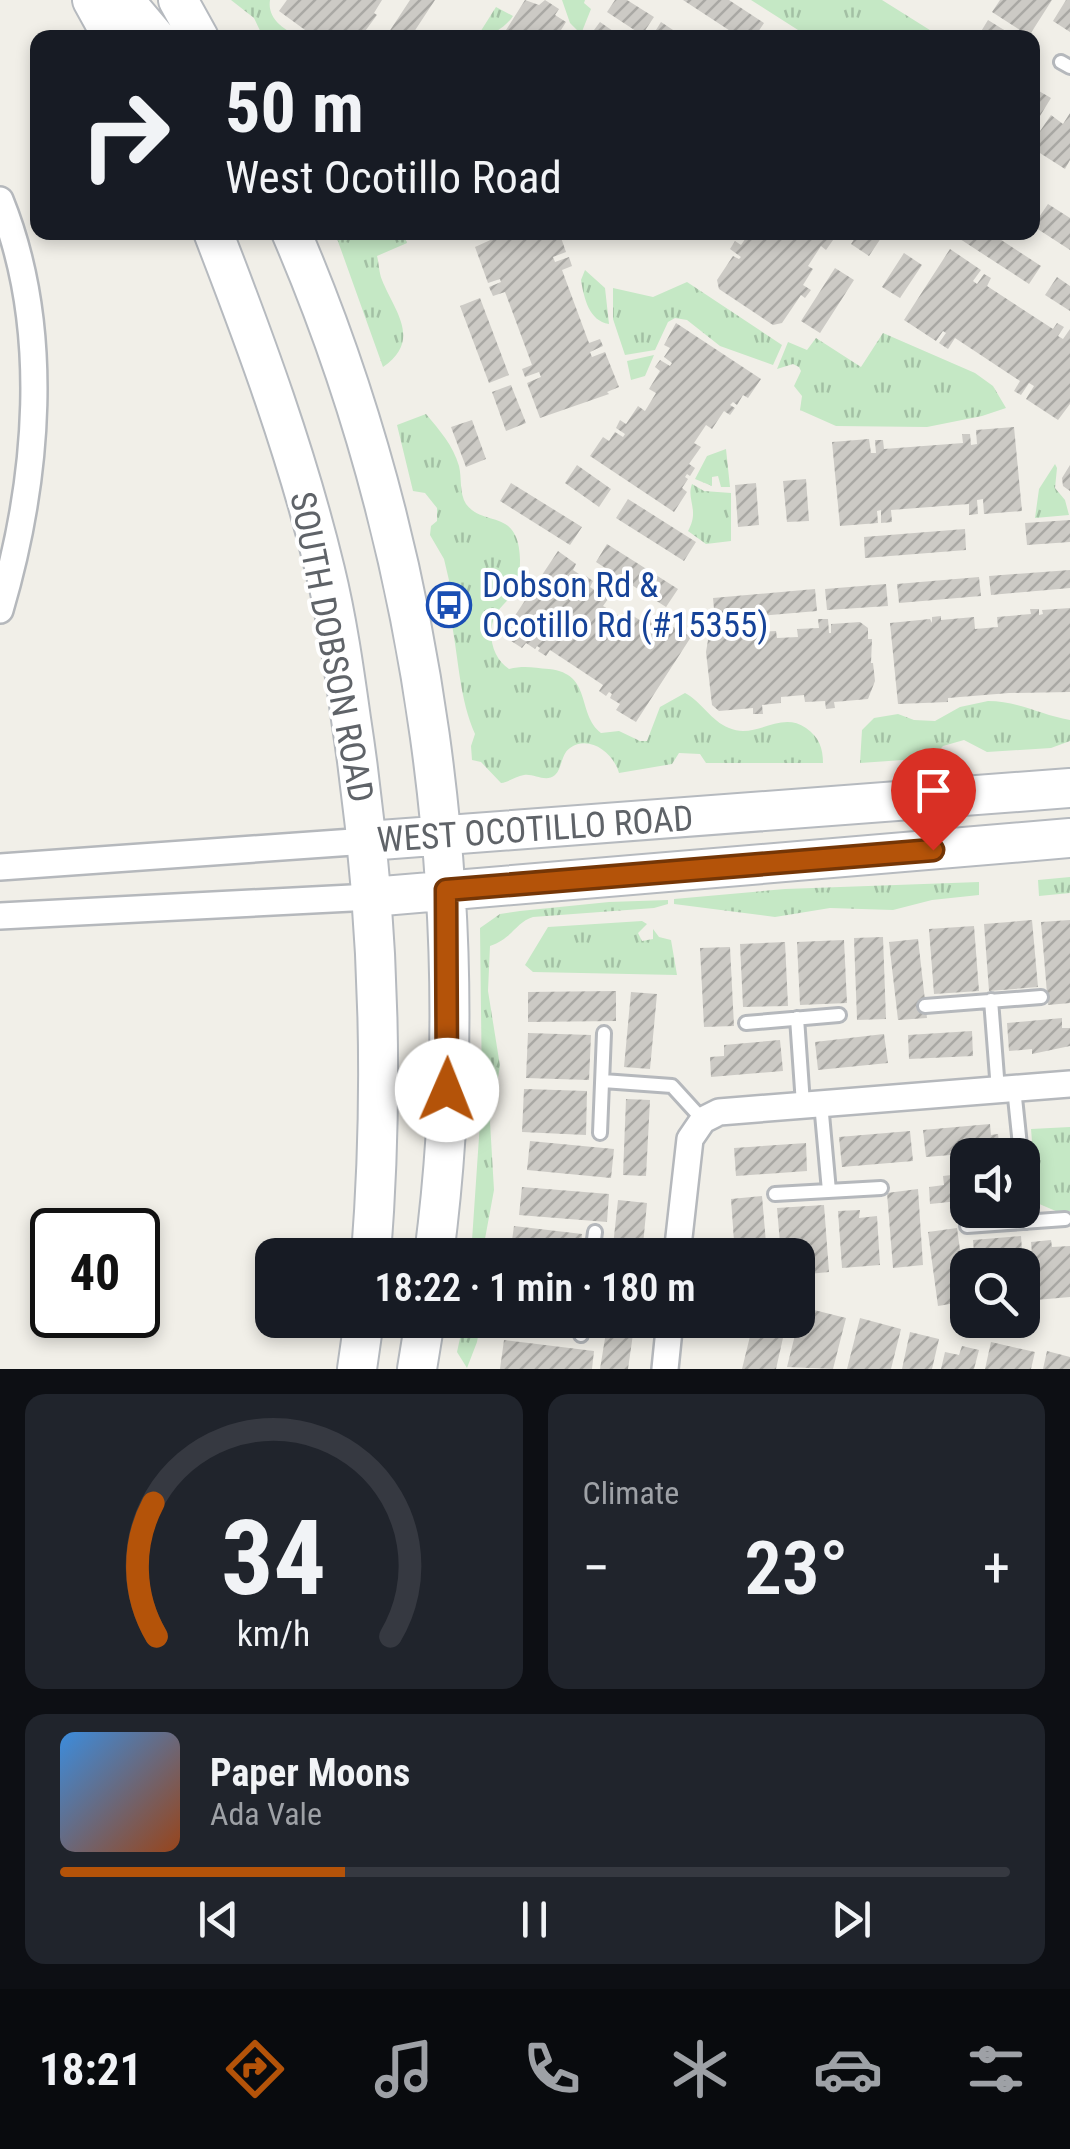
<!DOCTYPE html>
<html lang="en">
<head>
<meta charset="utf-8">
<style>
  body { margin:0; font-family:"Roboto Condensed",sans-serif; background:#20242c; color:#f1f3f6; height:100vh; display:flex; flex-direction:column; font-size:38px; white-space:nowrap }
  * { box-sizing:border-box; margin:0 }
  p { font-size:32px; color:#9ea1a6 }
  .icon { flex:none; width:55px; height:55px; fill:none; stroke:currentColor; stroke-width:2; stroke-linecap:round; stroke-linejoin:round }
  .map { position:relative; height:1369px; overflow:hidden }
  .sheet { display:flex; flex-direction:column; gap:25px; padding:25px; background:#0d0f14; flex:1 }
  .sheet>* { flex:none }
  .hud { position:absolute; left:30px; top:30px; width:1010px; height:210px; border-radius:20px; box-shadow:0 5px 15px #0003; background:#171b24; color:#f1f3f6; overflow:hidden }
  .controls { position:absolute; left:950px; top:1138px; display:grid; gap:20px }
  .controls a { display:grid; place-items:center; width:90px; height:90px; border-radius:20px; background:#171b24; box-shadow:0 5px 15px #0003; font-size:50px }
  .speed { position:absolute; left:30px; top:1208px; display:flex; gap:20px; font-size:50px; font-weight:700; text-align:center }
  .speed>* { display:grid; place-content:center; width:130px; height:130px; border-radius:50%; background:#171b24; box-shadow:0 5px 15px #0003; line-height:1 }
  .speed .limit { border:5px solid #111; border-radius:15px; background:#fff; color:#111 }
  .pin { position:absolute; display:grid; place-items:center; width:85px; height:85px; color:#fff; margin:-102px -42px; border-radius:50% 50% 50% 0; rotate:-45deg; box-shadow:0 0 10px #0007 }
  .pin .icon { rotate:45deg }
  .me { position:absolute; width:110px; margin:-55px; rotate:1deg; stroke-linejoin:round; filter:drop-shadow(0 0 8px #0008) }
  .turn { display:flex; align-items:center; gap:35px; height:210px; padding:0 30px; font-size:45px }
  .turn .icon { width:130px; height:130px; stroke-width:2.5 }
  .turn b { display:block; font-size:70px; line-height:85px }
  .big { font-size:75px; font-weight:600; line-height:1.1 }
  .sheet .card { flex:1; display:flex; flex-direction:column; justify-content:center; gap:15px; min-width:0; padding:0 35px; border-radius:20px; background:#20242c }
  .sheet .dial { align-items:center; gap:0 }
  .dial svg { height:260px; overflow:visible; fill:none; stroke:#363941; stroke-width:7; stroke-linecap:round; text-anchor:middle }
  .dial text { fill:#f1f3f6; stroke:none }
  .song { display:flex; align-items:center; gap:30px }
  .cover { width:120px; height:120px; border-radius:15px; background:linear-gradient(135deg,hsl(210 70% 55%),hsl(20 70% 35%)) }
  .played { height:10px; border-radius:5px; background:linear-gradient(90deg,#b45309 30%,#363941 30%) }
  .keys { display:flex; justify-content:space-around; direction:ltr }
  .heat { display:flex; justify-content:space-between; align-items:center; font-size:55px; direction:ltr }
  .sheet .tiles { flex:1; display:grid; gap:25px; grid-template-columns:1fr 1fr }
  .card:last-child { grid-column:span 2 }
  .trip { position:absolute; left:255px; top:1238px; width:560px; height:100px; border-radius:20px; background:#171b24; box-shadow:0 5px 15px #0003; font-weight:600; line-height:100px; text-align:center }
  .dock { display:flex; height:160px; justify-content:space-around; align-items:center; background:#090b0e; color:#9ea1a6 }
  .dock .icon { width:70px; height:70px }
  .dock .on { color:#b45309 }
  .dock b { font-size:45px; color:#f1f3f6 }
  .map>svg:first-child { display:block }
</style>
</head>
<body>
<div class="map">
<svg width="1070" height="1369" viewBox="0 0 1070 1369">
  <defs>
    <pattern id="grass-tufts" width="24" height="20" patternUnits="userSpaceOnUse" patternTransform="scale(2.5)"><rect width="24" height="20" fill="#c5e8c5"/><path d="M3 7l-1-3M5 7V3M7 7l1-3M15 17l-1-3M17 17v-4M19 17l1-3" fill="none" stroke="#a3c0a4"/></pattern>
    <pattern id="building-hatch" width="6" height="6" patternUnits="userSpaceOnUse" patternTransform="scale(2.5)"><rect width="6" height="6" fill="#cccac5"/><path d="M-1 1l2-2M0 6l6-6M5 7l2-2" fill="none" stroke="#a9a8a4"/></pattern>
  </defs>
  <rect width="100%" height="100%" fill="#f1efe8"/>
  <!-- grass -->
  <path fill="url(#grass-tufts)" d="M231 0H270C267 19 284 30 300 37H263L254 18Z
    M562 0H585L584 3 591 9 581 34 570 23Z
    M751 0H882L941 37H809Z
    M496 7 513 16C506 27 489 38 477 37Z
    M335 233H403L407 243 377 256C379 263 379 273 382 280 395 312 422 340 383 367Z
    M585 270 605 288 609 324C589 321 584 298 581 280Z
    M687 282 782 345 773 365 720 346 687 320 675 318 668 322 655 350 625 355 613 319V288L653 297Z
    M883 333 975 373 993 386 1006 408 982 416 927 427 836 426 800 410 802 396 794 386 801 371 799 367 793 364 777 369 788 342 807 350 816 338 861 367Z
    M654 355 645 376 631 380 627 361Z
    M426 414C440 431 453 445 459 466 462 478 459 493 466 504 484 528 519 507 520 560 520 569 519 582 515 590 510 600 501 605 496 614 486 632 492 658 509 669 525 665 534 668 549 669 593 674 576 713 601 733L619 731 640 741H647L660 707 685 693C702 702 711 721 729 728 756 740 780 710 806 728 819 737 823 748 823 763H706L700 754 679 753 672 764 619 773C614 754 590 734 570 748 561 754 562 769 555 775 546 783 533 773 524 775 516 776 509 782 501 783L481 762 472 760 471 746 475 734C460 700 459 663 452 625L459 623 444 559 430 535 431 526 437 521V508L425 493 413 491 397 425Z
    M726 449 730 487H721L718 476 712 477V486L695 479 707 456Z
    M1055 464 1057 468 1055 488 1065 500 1069 515 1035 518 1039 489Z
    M692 484 704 491 731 493V541L706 544 688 531C700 510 686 500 692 484Z
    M988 701C1018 701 1041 715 1070 720V741L1051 748 987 752 964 740 943 746 932 758 860 763 862 730 874 718 898 714 914 720 935 721 960 707Z
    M1070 877V893L1039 896 1038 880Z
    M979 882V895L932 900 893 910 830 908 775 917 674 904V899L785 889Z
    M668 900V904L654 908 533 917C516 922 513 938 490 946L488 991 500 1066 490 1122 494 1190 482 1255H471L482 1093 480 928 500 914 520 911 609 902Z
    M642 921 647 924 638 933 642 941 653 939V929L659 937 671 940 677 975 533 972 525 965 548 927Z
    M1070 1127V1211L1058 1212 1037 1203 1031 1129Z
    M464 1320H481L477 1342 467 1368 457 1352Z"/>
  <!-- building -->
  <path fill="url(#building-hatch)" d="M287 0H382L374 13 377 15 360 38H316L279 11Z
    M410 0H435L410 38H385Z
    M525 0 539 5 545 0 559 9 555 15 566 22 556 38H501Z
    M615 0H627L654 17 642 35 607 12Z
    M683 0H729L764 23 754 38H741Z
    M1000 0H1052L1029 36 992 12Z
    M1066 0H1070V32L1053 21Z
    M988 20 1017 38H977Z
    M600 22 623 38H588Z
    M661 22 685 38H651Z
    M1032 87 1051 98 1032 129Z
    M1070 113V160L1065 169 1032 148V143L1051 115 1063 124Z
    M1048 204 1070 218V250L1033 226Z
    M508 232H559L566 252 553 257 555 262 569 257 572 266 562 270 589 343 600 339 603 346 590 352 592 357 605 352 619 387 607 392 609 394 540 418 527 383 541 377 539 372 525 377 522 369 532 365 505 292 493 296 489 287 501 282 500 279 488 283 475 247Z
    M750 232H848L844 237 838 233 826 250 821 246 808 266 813 269 803 285 811 290 805 298 801 295 782 323 773 325 719 289 717 280 733 256 739 259 741 257 730 249 735 241 741 245Z
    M859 232H885L869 256 851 244Z
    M964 232H989L1041 266 1029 284 960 239Z
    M950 249 981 270 973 281 977 284 984 274 991 278 987 286 1053 329 1057 323 1064 327 1058 336 1063 339 1070 329V404L1058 420 1026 399 1034 386 1029 383 1021 395 1014 391 1020 381 955 338 948 349 939 343 946 333 943 331 936 341 904 320Z
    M904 253 922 265 900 298 882 287Z
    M835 268 854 280 820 333 801 321Z
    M1057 277 1070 286V311L1045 295Z
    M480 298 509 375 489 383 460 306Z
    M676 323 761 379 748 398 743 395 737 405 733 402 730 405 735 408 730 415 724 411 712 429 706 425 694 443 701 447 689 464 695 468 690 476 687 474 685 477 688 479 682 488 687 492 674 512 590 456 603 437 609 441 615 432 623 437 625 434 616 428 620 420 626 424 638 406 645 411 656 393 649 389 660 371 655 367 660 360 670 366 672 363 664 357 670 348 664 345Z
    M511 385 526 423 506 431 492 392Z
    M472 420 486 459 466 467 451 427Z
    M1014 427 1022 511 984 514 983 499 977 500 978 514 969 515V504L891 510 892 522 881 523V510L877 511 878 523 840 526 832 442 869 439 871 453H876L875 440H883L884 449 963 443 962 434H970L971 445 977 444 976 430Z
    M577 465 611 489 599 507 565 483Z
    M1070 465V491L1063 486 1062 478Z
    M806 479 809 521 787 522 783 481Z
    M511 483 582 527 570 545 500 501Z
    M756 483 759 525 738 527 735 485Z
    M628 499 696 542 684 561 616 518Z
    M1070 520V542L1027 545 1025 523Z
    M965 529 966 550 865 558 864 537Z
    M607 544 678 589 666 607 596 562Z
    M558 551 576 564 573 570 582 576 577 584 580 586 586 576 593 581 590 587 608 599 603 606 621 617 625 611 643 622 647 616 655 621 648 631 652 633 657 625 666 631 670 625 691 637 636 722 616 710 620 704 610 698 612 694 609 692 606 696 599 691 603 685 550 650 546 656 538 651 540 648 537 646 535 649 526 643 522 648 502 635Z
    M1070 570V588L991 595 989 576Z
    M979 577 981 596 899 603 897 584Z
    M886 584 888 606 827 610 825 589Z
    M815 589 817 611 715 620 713 598Z
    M1070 608V692L1009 693 948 698V702L898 704 890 623 930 619 932 623V617L941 616V620L974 617 975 629 998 627 997 617 1031 614 1030 609H1039V615L1043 614 1042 610Z
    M818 619H828L829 633H831V624L860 622 868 628V639H872L871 663H873L875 681 868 699 834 702 835 708 826 709 825 701 805 702 804 695 781 697V703L762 705 763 714H753V708L719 711 712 705 706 652 708 640 714 633 743 632 744 639 747 638 746 625 756 624V632L776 631 777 638 798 637 797 629 819 628Z
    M1032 920 1038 987 989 991 984 924Z
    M1070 920V1003L1048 1005 1041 922Z
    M974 926 979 991 934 994 929 929Z
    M883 937 886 1019 857 1020 854 938Z
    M918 939 927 1018 898 1020 889 942Z
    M844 940 847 1003 800 1005 797 942Z
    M785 942 788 1006 743 1007 740 944Z
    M730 947 734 1026 704 1027 700 948Z
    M616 991V1021L528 1022V992Z
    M631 992 657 994 650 1069 624 1067Z
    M1062 1018V1028H1070V1046L1032 1054V1049L1009 1051 1007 1023Z
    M972 1031 973 1056 909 1059 908 1035Z
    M528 1033 591 1035 589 1080 526 1078Z
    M884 1034 888 1063 818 1070 815 1042Z
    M780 1040 783 1071 711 1077 710 1057 724 1056V1045Z
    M524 1089 587 1091 586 1135 522 1132Z
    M626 1099 650 1100 646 1176 623 1175Z
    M990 1124 991 1135 998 1134 1000 1151 926 1157 923 1130Z
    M910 1131 913 1161 842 1167 839 1137Z
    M530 1141 614 1149 611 1178 527 1170Z
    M806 1143 807 1171 736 1176 734 1148Z
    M968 1173V1200L930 1204 929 1187 944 1185 943 1176Z
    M522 1187 609 1194 607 1222 519 1215Z
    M918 1189 923 1265 893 1268 887 1193Z
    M762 1196 767 1255H735L731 1199Z
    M618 1200 647 1203 642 1255H612Z
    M824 1205 829 1272 798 1275V1255H781L777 1208Z
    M860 1210 859 1218 877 1216 880 1265 842 1268 838 1211Z
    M514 1226 582 1234 580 1255H510Z
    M957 1228 967 1301 938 1306 928 1232Z
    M1021 1236 1023 1265H975L973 1240Z
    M1051 1240 1052 1247 1070 1246V1297L1036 1300 1031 1242Z
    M802 1307 846 1318 833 1369 787 1367Z
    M860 1318 901 1329 891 1369H847Z
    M504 1320H571L570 1334 504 1327Z
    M608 1320H635L628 1369H600Z
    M754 1320H787L776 1369H742Z
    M910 1332 939 1339 932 1369H902Z
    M504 1340 594 1351 592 1369H500Z
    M991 1342 1035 1352 1031 1369H985Z
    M962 1346 979 1350 974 1369H941L945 1352 959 1355Z
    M1047 1351 1070 1357V1369H1043Z"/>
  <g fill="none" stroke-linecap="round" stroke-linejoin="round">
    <defs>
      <path id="lane" d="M1061 62 1070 67
        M991 1000 998 1090
        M925 1006 1041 997
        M797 1018 803 1104
        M746 1023 839 1015
        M603 1081 672 1086 703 1120
        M1014 1088 1021 1155
        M821 1103 829 1191
        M600 1133 604 1033
        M1022 1174 1027 1222
        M775 1194 881 1188
        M967 1226 1065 1219
        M592 1255 595 1232
        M581 1335 583 1320"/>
      <path id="street" d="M0 200C52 328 38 481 0 610
        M0 867 367 841
        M0 916 371 897
        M677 1255 690 1139 703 1120 719 1112 1070 1084
        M665 1369 670 1320"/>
      <path id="secondary" d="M92 0 113 38
        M124 0 156 38
        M178 0 199 38
        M213 232C256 343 297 454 325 570 337 619 344 669 351 719 378 896 385 1077 371 1255
        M291 232C426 545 478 918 434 1255
        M367 841 1070 788
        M371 897 1070 838
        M357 1369 364 1320
        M417 1369 425 1320"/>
    </defs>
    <!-- lane casing -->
    <use href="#lane" stroke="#b5b8bc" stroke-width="18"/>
    <!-- street casing -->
    <use href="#street" stroke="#b5b8bc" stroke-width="30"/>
    <!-- secondary casing -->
    <use href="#secondary" stroke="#b6babf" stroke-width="42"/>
    <!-- lane -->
    <use href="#lane" stroke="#fff" stroke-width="12"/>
    <!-- street -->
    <use href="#street" stroke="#fff" stroke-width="25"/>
    <!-- secondary -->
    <use href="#secondary" stroke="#fff" stroke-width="38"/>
  </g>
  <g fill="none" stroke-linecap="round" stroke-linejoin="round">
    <defs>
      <path id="route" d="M447 1090 446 890 933 850"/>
    </defs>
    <!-- route casing -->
    <use href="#route" stroke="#753606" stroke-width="25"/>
    <!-- route -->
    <use href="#route" stroke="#b45309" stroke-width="18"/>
  </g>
  <!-- icons -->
  <defs>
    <symbol id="bus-ring" viewBox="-11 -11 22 22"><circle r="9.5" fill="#fff" stroke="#1a4fb4" stroke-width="1.5"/><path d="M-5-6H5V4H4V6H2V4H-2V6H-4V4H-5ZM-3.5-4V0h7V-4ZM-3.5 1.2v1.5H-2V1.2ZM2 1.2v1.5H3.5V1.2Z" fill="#1a4fb4"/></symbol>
  </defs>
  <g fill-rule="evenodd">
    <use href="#bus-ring" x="424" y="580" width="50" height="50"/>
  </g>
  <g text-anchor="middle" stroke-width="8" stroke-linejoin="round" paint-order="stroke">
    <!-- transit labels -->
    <g font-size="35" fill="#164399" stroke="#fff" text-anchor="start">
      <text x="482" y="597">Dobson Rd &amp;<tspan x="482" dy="40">Ocotillo Rd (#15355)</tspan></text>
    </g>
    <!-- street labels -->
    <g font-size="35" fill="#5f6368" stroke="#fff">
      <text transform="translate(332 647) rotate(79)" y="12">SOUTH DOBSON ROAD</text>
      <text transform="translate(535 829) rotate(-4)" y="12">WEST OCOTILLO ROAD</text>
    </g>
  </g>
</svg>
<div class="controls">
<a><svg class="icon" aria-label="sound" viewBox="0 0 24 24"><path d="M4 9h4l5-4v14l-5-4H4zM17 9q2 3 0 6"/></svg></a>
<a><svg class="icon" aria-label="search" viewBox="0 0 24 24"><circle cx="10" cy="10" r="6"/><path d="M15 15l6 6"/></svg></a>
</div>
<div class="speed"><div class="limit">40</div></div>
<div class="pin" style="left:933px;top:850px;background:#d93025"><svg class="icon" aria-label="arrive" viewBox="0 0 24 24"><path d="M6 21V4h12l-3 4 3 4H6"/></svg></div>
<svg class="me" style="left:447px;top:1090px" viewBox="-20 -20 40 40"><circle r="19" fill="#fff"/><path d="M0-13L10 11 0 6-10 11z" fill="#b45309"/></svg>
<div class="trip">18:22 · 1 min · 180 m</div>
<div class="hud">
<div class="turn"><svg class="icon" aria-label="right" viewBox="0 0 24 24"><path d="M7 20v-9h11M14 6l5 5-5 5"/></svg><div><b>50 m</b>West Ocotillo Road</div></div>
</div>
</div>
<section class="sheet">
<div class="tiles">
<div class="card dial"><svg viewBox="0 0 100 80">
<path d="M14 69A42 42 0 1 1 86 69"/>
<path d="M14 69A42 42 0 0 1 13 28" stroke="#b45309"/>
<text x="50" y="56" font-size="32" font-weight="700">34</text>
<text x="50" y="72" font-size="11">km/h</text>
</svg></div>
<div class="card"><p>Climate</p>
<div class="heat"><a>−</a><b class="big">23°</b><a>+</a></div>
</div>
<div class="card">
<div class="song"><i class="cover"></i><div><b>Paper Moons</b><p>Ada Vale</p></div></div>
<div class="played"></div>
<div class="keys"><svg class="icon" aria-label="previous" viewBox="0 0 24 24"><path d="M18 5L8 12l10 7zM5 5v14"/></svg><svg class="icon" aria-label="pause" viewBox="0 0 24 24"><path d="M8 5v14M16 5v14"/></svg><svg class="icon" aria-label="next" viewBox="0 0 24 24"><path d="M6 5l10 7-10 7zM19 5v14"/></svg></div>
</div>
</div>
</section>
<nav class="dock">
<b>18:21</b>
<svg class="icon on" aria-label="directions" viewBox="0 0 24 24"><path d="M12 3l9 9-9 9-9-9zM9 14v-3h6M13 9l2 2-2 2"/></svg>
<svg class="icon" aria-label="music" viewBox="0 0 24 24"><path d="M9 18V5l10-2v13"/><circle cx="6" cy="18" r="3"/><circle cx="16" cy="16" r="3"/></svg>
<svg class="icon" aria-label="phone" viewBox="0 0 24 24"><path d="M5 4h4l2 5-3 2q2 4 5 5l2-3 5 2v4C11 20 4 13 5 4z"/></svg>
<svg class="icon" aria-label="climate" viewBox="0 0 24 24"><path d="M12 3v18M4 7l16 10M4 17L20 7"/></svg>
<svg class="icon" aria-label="car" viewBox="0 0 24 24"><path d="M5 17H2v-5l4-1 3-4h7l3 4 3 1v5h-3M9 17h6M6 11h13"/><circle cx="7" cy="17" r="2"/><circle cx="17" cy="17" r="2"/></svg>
<svg class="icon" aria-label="filters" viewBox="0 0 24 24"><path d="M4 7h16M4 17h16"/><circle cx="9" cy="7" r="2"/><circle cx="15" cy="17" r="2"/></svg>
</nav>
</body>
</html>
